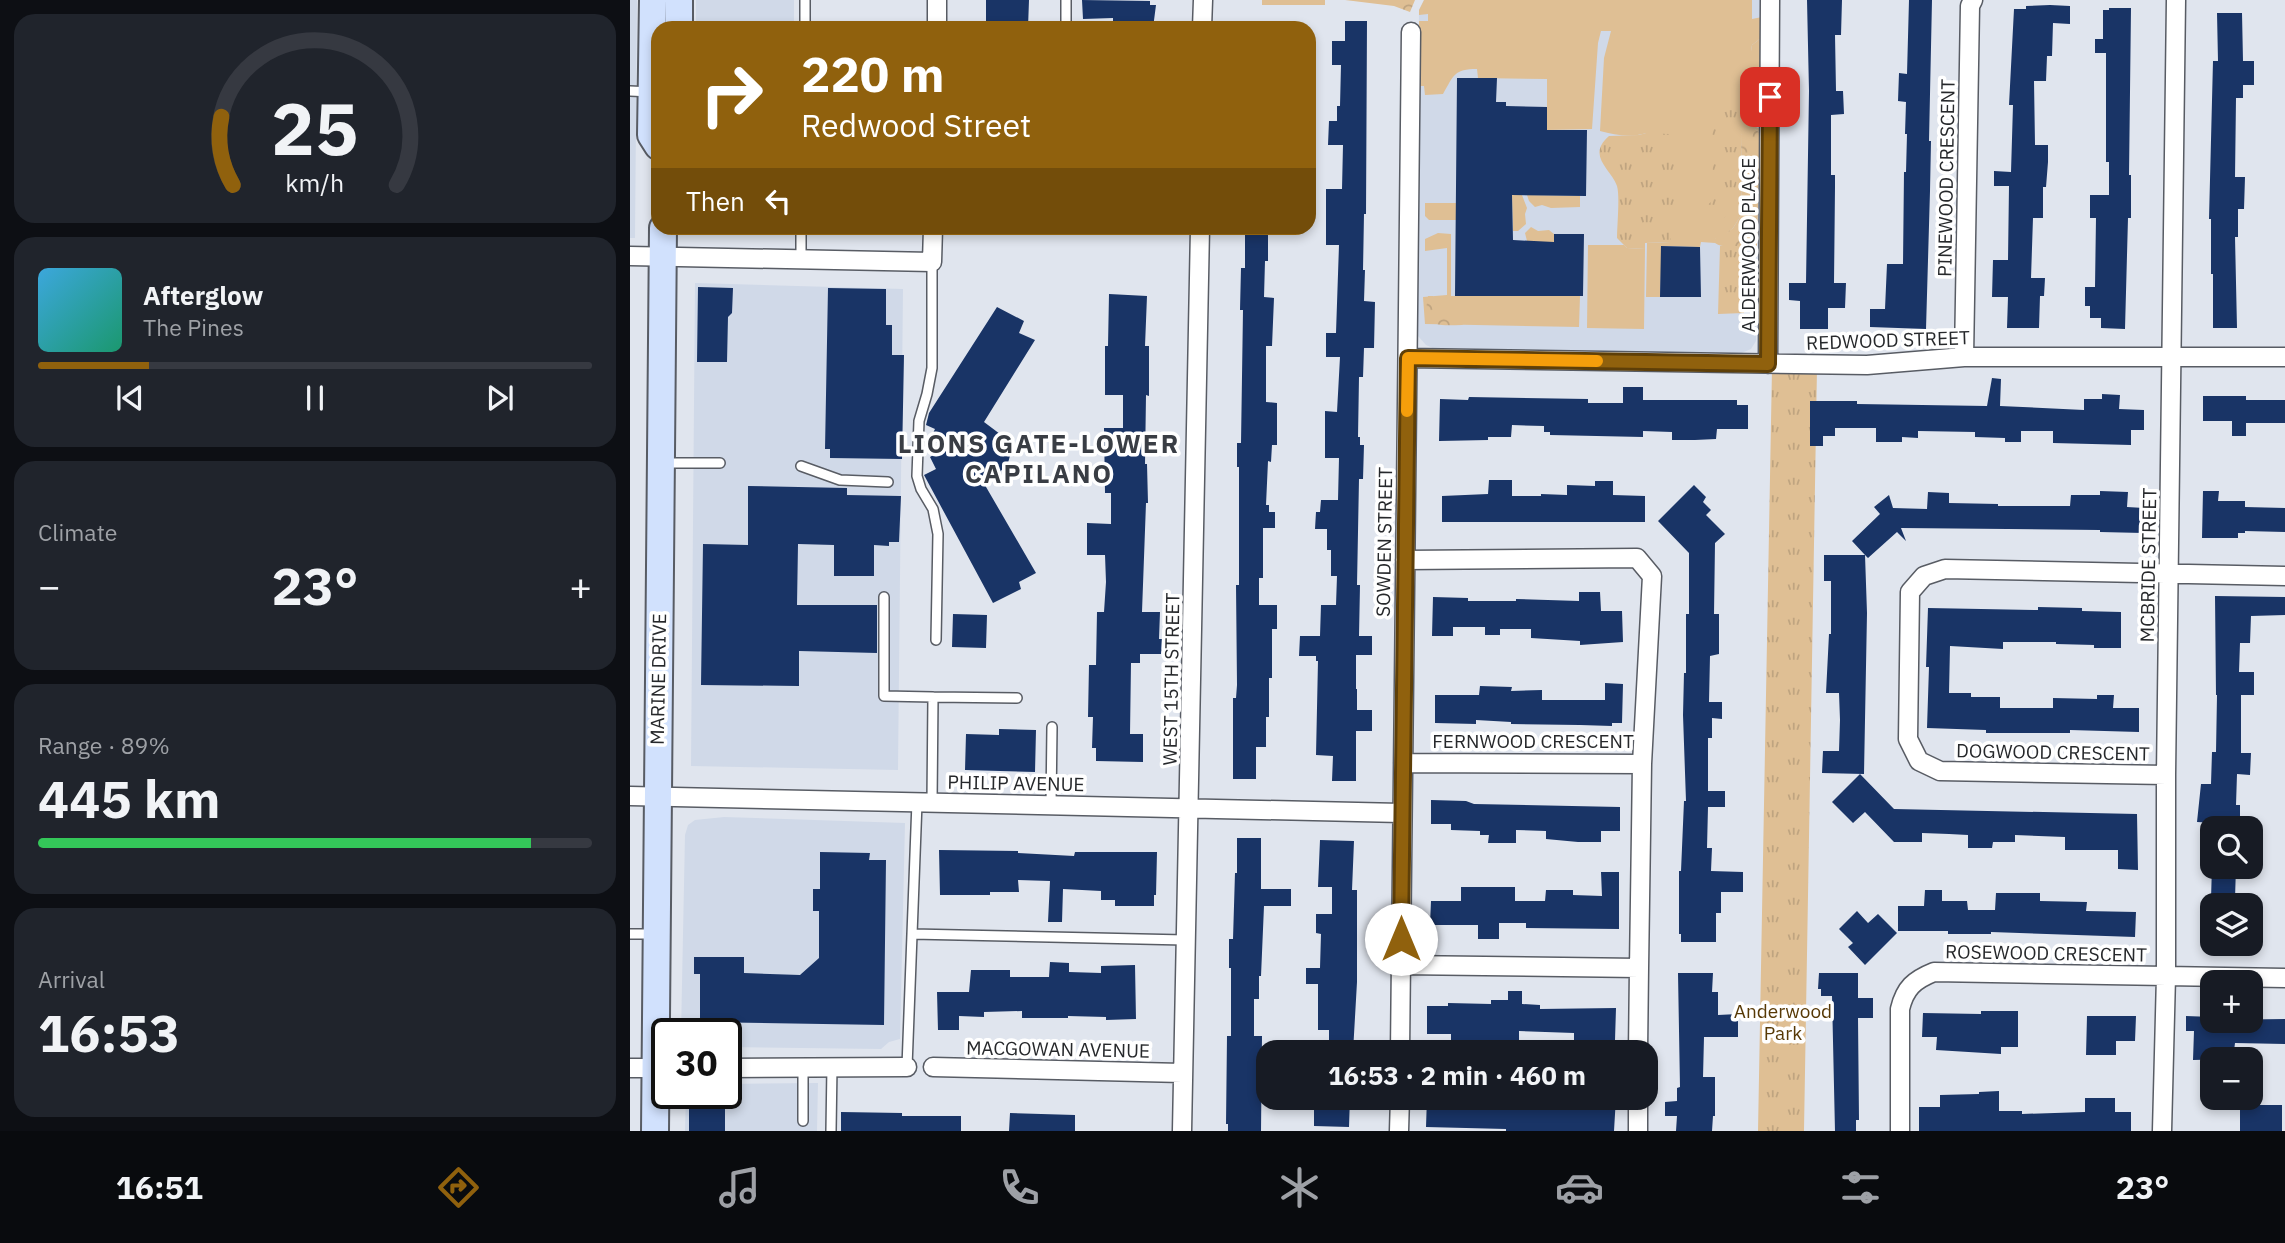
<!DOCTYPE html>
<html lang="en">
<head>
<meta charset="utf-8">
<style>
  body { margin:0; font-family:"IBM Plex Sans",sans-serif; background:#20242c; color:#f1f3f6; height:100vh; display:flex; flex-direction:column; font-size:26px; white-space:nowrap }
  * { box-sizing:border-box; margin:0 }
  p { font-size:23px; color:#9ea1a6 }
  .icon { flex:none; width:38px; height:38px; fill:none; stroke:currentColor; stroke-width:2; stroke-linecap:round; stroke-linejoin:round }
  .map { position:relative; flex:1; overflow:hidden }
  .sheet { display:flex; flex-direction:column; gap:14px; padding:14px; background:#0d0f14; width:630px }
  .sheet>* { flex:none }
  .banner { position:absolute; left:21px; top:21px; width:665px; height:214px; border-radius:21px; box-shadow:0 4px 10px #0003; background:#90610d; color:#fff; overflow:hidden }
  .tools { position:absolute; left:1570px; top:816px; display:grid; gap:14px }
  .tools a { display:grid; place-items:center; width:63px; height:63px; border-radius:14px; background:#171b24; box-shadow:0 4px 10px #0003; font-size:35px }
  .speed { position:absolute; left:21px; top:1018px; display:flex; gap:14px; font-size:35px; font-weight:700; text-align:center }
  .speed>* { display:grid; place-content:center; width:91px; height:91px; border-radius:50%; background:#171b24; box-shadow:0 4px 10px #0003; line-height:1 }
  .speed .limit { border:4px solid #111; border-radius:10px; background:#fff; color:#111 }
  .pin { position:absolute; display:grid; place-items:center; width:60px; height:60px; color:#fff; margin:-30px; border-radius:14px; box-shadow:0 4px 10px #0006 }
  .me { position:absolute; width:77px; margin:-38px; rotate:0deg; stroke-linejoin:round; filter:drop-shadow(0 0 5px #0008) }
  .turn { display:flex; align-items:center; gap:24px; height:147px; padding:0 35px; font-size:32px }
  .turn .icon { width:91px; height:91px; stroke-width:2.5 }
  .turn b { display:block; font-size:49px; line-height:60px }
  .then { display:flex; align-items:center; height:66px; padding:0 35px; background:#0003; gap:14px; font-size:26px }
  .big { font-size:52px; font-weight:700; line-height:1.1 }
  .sheet .card { flex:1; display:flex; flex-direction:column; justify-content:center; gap:10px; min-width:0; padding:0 24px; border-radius:21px; background:#20242c }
  .sheet .dial { align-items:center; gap:0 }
  .dial svg { height:182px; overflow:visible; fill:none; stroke:#363941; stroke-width:7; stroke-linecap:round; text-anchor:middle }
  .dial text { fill:#f1f3f6; stroke:none }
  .song { display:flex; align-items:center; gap:21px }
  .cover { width:84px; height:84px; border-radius:10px; background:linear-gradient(135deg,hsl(200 70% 55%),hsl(160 70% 35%)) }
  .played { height:7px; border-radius:4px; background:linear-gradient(90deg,#90610d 20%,#363941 20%) }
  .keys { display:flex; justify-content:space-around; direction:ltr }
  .heat { display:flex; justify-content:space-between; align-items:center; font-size:38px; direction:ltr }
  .charge { height:10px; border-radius:5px; background:linear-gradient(90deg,#34c759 89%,#363941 0) }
  .trip { position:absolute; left:626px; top:1040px; width:402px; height:70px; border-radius:21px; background:#171b24; box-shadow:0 4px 10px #0003; font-weight:700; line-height:70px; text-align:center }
  .tab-bar { display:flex; height:112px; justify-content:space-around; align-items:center; background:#090b0e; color:#9ea1a6 }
  .tab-bar .icon { width:49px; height:49px }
  .tab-bar .active { color:#90610d }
  .tab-bar b { font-size:32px; color:#f1f3f6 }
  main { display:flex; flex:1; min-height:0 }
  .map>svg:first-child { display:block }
</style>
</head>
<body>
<main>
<section class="sheet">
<div class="card dial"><svg viewBox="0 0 100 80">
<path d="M14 69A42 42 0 1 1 86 69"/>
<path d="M14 69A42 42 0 0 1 9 39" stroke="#90610d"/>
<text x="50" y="56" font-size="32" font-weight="700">25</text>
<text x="50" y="72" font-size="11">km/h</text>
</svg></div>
<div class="card">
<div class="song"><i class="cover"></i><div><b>Afterglow</b><p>The Pines</p></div></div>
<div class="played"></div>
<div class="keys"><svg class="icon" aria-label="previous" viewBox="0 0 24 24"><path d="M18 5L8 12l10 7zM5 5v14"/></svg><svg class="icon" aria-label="pause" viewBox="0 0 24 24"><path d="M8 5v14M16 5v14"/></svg><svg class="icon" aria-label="next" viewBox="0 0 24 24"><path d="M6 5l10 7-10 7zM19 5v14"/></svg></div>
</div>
<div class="card"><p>Climate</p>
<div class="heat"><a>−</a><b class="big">23°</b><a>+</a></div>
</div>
<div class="card"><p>Range · 89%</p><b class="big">445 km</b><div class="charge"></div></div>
<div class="card"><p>Arrival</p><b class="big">16:53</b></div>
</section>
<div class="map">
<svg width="1655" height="1131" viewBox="0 0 1655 1131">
  <defs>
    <pattern id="forest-crowns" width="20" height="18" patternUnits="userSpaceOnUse" patternTransform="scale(1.75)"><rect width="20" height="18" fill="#dfbf94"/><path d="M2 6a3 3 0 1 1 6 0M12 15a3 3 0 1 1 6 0" fill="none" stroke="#bfa480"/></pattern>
    <pattern id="park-tufts" width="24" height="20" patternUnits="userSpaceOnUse" patternTransform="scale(1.75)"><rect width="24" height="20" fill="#dfbf94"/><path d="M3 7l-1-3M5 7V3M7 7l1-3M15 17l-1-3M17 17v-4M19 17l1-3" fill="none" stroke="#bfa480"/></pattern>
  </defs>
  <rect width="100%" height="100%" fill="#e0e5ee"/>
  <!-- built -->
  <path fill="#d0d9e8" d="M0 0H7L5 238H0Z
    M66 0H164V28H66Z
    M794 0H1132L1126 334V341L1121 349 1109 354 805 349 796 345 788 336 786 325 789 10Z
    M65 228H164V230L65 231Z
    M65 283 273 289 268 770 61 766Z
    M94 817 275 823 270 1039 259 1042 251 1049 96 1047V1034H51L55 835 58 825 65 820Z
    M188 1083 187 1131H55L56 1094H96V1084Z"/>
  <!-- green -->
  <path fill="#dfbf94" d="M632 0H695V5H632Z
    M794 0H1122V19L1132 17 1131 38 1122 45 1121 51 1124 73 1120 84 1124 97H1131L1130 113 1124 117V126L1130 129V133L1125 129 1111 135 1112 214 1103 228 1095 235 1085 239V243L1071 242 1070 247 1032 246 1030 297H1016L1017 243 1041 242V216L1016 133C1001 138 985 135 970 131L974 58 981 31H971L968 43 962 129 917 130V79L848 78 847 69C824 69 824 75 813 94L795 95 794 86H789V21H798V14L789 15V10Z
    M882 195H892L897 208 895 214 896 224 888 231H883Z
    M897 195 950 196V207L921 208 912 205 905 207 899 201Z
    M795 203H826V220H799L795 216Z
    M901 227 908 231 919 230 924 234V266L901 241H897L895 233Z
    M808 233 821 234V296H950L949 327 795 324 793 297 817 295V248L795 251V239Z
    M958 245H994L997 248 1015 249 1014 329 957 328Z"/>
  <!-- forest -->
  <path fill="url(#forest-crowns)" d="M715 0H785L780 12 764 6Z
    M1131 38V97H1124L1120 94V84L1124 73C1120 64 1120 55 1122 45Z
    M1117 129H1125L1130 133 1127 246 1119 249C1108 243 1094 250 1085 243V239L1087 236 1095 234 1103 228 1112 214 1111 135Z
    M798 296H803L806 313C816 319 828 313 835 323L832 325C819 325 804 328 795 316Z"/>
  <!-- park -->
  <path fill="url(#park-tufts)" d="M1083 105 1107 106 1106 144H1082Z
    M1016 133 1039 134 1046 142V208L1041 216V242L1015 243V249L997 248 987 238C987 226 990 196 987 186 981 169 956 156 979 136L1009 135Z
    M1083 147H1107L1106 207 1084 227 1071 211 1082 201Z
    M1090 246H1114V313L1088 314Z
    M1142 368H1187L1174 1131H1128Z"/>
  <!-- building -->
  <path fill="#193466" d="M356 0H399L398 28H356Z
    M452 0 520 1V5H526L523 28H483V18L453 19Z
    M1177 0H1212L1211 35H1205L1206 91H1213L1214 114 1201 115V175H1205V187L1204 283H1216L1215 308H1198V329H1170V301L1159 300V283H1176L1179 91Z
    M1279 0H1302L1299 141H1301L1300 191 1296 329 1240 327V309H1255L1257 264H1273L1274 172H1276L1277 134H1275L1276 102 1268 101 1269 73 1277 74Z
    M1420 5 1440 6V24L1423 23 1422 56H1417L1416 81H1404L1405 145H1418V162L1416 187H1413V218H1403L1401 278H1415L1414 296H1410L1409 328H1377L1378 297H1362L1363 260H1378L1379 186H1364V171L1381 172 1383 105H1379L1384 9H1396V6Z
    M1479 8H1501L1499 175H1501V218H1498L1495 329 1471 328V318H1460V306H1455V287H1465L1466 218H1460V195H1479V162H1476V53H1465V39H1473V10H1479Z
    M1587 13H1612L1613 61H1624V85H1613V98H1606L1605 177H1615L1614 209H1608V237H1605L1607 328H1583V274H1581V219H1579L1583 61H1588Z
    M715 21H737L736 214H734L733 270H735L734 301 745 302 744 348H734L733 377H729L728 437H730V445H734L733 479H729L727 585H730L729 636H742V655H726V689H727V710H742V731H726V781H702L703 756 686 755 688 661H686V656H669L670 636H690L691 605H706L707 576H701V550H697V529H685L686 512H690L691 500H708L709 458H695V411L707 412 710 357H696V333H706L709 245H696V189H712L713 145H698L699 121H707V106H710L711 65H702V41H715Z
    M827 78H867L866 102H876V106L917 107V130H957L956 196 882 195 883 240 924 242V234H954L953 296H825Z
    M615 228H638V261H635L634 297 644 298 642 346H636V402L647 403V445H642L641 462 638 461 636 505H639V512H645V528H633V578H629V605H647V629H642V678H639V717H636V747H626V779H603V698H606L607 685 606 585H609V467H607V443H611L613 310H610L611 268H615Z
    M1031 246 1070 247 1071 297H1030Z
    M68 287 103 288 102 313 98 317 97 362H67Z
    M198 288 256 289V325H262V355H274L272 459 200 458V449H195Z
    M479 294 517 296 515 346H519V396L516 395 515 464H517L518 503H516L512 612H530L529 639H532L531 654H510V663H501L500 734H513V762L466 761V748H462L463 717H458L459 665H466L467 612H474L476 582 475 555H457V523L481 524V493H475L474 428H493V395H475V346H478Z
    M367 307 394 321 389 333 405 340 354 422 378 440 381 452 378 463 369 473 352 480 406 573 389 582 391 589 363 603 294 475 306 469 300 457 316 447 300 439 305 429 296 425 299 413Z
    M1362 378 1371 379 1370 406 1454 410V399H1472V394L1490 395 1489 409 1514 410V430H1501V445L1423 443V431H1391V442H1375V438L1345 437V432L1288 431V438L1272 437V442H1246V428H1205V436H1193V446H1180V401H1227V404L1357 406Z
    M993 387H1013V400H1107V405H1118V429H1087L1086 439 1065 440H1042V432L1013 431V437L920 435V432H914V426L882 425 881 437H858V440L809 441 810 399 838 400 839 397 958 399V403H993Z
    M1573 396H1616V400H1655V423H1616V436H1602V421H1573Z
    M859 480H882V496H911V494L937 495V485L965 486V481H983V495L1015 496V522H812V496L858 494Z
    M1064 485 1076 497 1073 502 1081 510 1076 515 1095 534 1085 543 1084 614H1089V654L1080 656 1079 702H1092V719L1082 718V738H1078V791H1095V807H1078L1077 848H1082L1081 871 1113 872V892H1091V913H1086V942H1051V934H1049V871H1051L1054 801H1056L1053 715 1054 673H1056V614H1059V553L1028 521Z
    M118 486 217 488V495L271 496 269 542H259V546L244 545V576H204V545L168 544 167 605H247V653L169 651V686L71 685 73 544 118 545Z
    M1470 491 1498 492 1497 507 1514 508 1513 533 1470 532V530L1271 528 1276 541 1267 532 1238 558 1235 555 1237 613 1234 774 1192 773 1193 751H1209L1210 720 1209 693H1196L1199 634H1201V581H1194V555H1235L1222 541 1250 514 1244 507 1259 495 1263 508 1297 509 1298 492 1319 493V503L1368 504V506H1440L1441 495H1470Z
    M1573 491H1589L1588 501H1615V507L1655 508V532L1615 531V533H1608V538H1572Z
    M949 592H970L971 611H992L993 642 950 645V641L901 638V629H870V635H855V627H823V636H802L803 597 838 598V601H886V599L949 601Z
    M1585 596 1655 597V615L1621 616 1620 643H1610L1609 672H1624V695H1611V753H1621L1620 775 1607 774 1606 805H1610V828H1585V823L1567 822 1571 784H1581L1582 752H1586L1587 695H1586Z
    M1408 607 1452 608V611L1491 612V648H1464V645L1426 644V642H1373V649L1320 646 1319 693H1341V697H1370V708H1423V698L1467 699V695H1484L1483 708H1509V732L1440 730V733H1356V730L1297 728 1299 667H1296L1298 608 1408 610Z
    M323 614 357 615 356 648 322 647Z
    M975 683 993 684 992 723H982V726L950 725 881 724V722L846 720V724L805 723V695H849L850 686 882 687 881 691 912 690V700H975Z
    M369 729 406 730 405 772 335 770 336 734 369 735Z
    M1230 774 1264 809 1507 814 1508 870 1488 869V850H1435V837L1385 835V842H1363L1362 848H1338V835L1319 834 1292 833V842H1264L1235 812 1223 823 1202 802Z
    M801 800 836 801 844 804 990 807V831H971V842H948L916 839V831L886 830V843H858L859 835H850V831L821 830V824H801Z
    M607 838H631V889H661V906H634L631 976H629V999H624V1036H632L631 1131H598V1124H596L597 1036H601V968H599V939H603L605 873H607Z
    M690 840 724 841 722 890H727V982L723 1052H699V1030H688V984H676V968H690L691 934 686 933V914H702V887H688Z
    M309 850 388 851V853L444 856 445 852H527L526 895H524V906H485V900H471V891L433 889 432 922H418L420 881 388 880 389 892H360V895H310Z
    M190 852 240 853 239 860H256L254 1025 70 1022V974H64V957H114V973L170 975 189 958V911H183V889H190Z
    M1582 866H1606L1605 899H1581Z
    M971 872H989V929L896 928V923H869V939H848V925H800L801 901H831V887H885V901H915L916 890H943V895L972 896Z
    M1295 890H1312V901H1337L1338 910H1365L1366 893H1410V901L1457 902 1456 911 1506 912 1505 937 1361 932V934H1318V931H1268V906H1294Z
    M1227 911 1238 923 1248 914 1267 933 1235 965 1218 947 1223 943 1209 929Z
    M420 962 439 963V972L471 973V966L505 965 506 1019 476 1020V1017L438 1016V1018H392V1011L354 1012V1017L329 1016V1030H308L307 992H339L341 970H380V977H419Z
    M1048 973H1083L1082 992H1088V1015L1108 1014V1037H1074L1073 1077H1085V1116H1083L1082 1131H1046L1047 1116H1035V1102L1047 1101V1088L1050 1087Z
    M1189 973H1228V998H1243V1018H1228L1229 1120H1226V1131H1205L1202 996H1191V989H1188Z
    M878 991H892V1004L910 1005V1009L986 1008 985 1040H969L968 1046 944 1045V1033L889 1031V1042L840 1041V1048H821V1034H797V1006H818V1003L861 1004V1000H878Z
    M1351 1011H1388V1047H1371V1054L1306 1050 1307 1037H1292L1293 1013 1351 1014Z
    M1457 1016H1506L1505 1041H1486V1055H1456Z
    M1556 1016 1582 1017V1020L1655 1019V1044L1605 1043 1603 1059 1563 1060 1564 1031H1556Z
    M1369 1091V1111H1392V1114L1455 1112V1098H1485V1112H1501V1131H1289V1107H1310V1095L1349 1094V1092Z
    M684 1097H720L719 1127 684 1126Z
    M797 1097H863V1104L945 1106V1097H986L984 1131H876V1129L796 1127Z
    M1610 1098H1630V1105H1652V1131H1610Z
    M59 1102H95V1131H59Z
    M211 1112 272 1113V1116H331V1131H211Z
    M380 1113 445 1115V1131H379Z"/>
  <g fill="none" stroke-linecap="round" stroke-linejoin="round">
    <defs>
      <path id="lane" d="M175 28V0
        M436 28V0
        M0 91 21 92
        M171 260V228
        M302 262V368L297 394 289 421 287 476 291 489 303 509 308 534 306 640
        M32 463H90
        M171 466 210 480 258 482
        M254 597V696L303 697 302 802
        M303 697 387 698
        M421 805 422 727
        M0 934H24
        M282 934 555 940
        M277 1067 287 802
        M173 1121V1067
        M201 1131 202 1066"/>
      <path id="street" d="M307 28V0
        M572 28 573 0
        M0 256 302 262 303 228
        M1334 357 1340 6 1343 0
        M778 358 1237 365 1334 357H1655
        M1138 364 1140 0
        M773 763 1012 764 1022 576 1007 558 775 560
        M1536 775 1310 771 1289 761 1278 739 1280 592 1294 576 1315 569 1655 576
        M0 796 771 813
        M771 965 1009 968 1008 1052
        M1009 968 1012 764
        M770 1052 781 32
        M303 1067 552 1073
        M0 1068H35
        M96 1068 277 1067
        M552 1131 570 228
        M769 1131 770 1097
        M1008 1131V1097
        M1270 1131V1009C1275 988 1284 980 1304 972L1655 978
        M1532 1131 1536 976V775L1546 0"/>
      <path id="secondary" d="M23 0 21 135 28 146
        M49 28V0
        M25 1131 33 228"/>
    </defs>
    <!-- lane casing -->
    <use href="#lane" stroke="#585c64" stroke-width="12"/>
    <!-- street casing -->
    <use href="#street" stroke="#585c64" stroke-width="21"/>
    <!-- secondary casing -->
    <use href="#secondary" stroke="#585c64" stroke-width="30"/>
    <!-- lane -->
    <use href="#lane" stroke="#fff" stroke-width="9"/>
    <!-- street -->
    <use href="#street" stroke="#fff" stroke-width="18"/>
    <!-- secondary -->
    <use href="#secondary" stroke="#d1e1fd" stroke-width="26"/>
  </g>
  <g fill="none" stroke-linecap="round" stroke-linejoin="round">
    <defs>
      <path id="route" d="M771 939 778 358 1138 364 1140 97"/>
    </defs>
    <!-- route casing -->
    <use href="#route" stroke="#5e3f08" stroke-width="18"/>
    <!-- route -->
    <use href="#route" stroke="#90610d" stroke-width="12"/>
    <!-- slow -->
    <path stroke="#f59e0b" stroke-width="12" d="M777 411 778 358 967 361"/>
  </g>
  <g text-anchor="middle" stroke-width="7" stroke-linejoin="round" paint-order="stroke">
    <!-- street labels -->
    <g font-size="19" fill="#26282b" stroke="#fff">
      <text transform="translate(1316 178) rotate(-89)" y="7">PINEWOOD CRESCENT</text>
      <text transform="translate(1118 245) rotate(-90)" y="7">ALDERWOOD PLACE</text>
      <text transform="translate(1258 340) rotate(-2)" y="7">REDWOOD STREET</text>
      <text transform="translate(754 542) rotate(-89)" y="7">SOWDEN STREET</text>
      <text transform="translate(1518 565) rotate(-89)" y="7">MCBRIDE STREET</text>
      <text transform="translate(28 679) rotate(-89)" y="7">MARINE DRIVE</text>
      <text transform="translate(541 679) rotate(-89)" y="7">WEST 15TH STREET</text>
      <text x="903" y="748">FERNWOOD CRESCENT</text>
      <text transform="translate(1423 752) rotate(1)" y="7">DOGWOOD CRESCENT</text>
      <text transform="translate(386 783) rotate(1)" y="7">PHILIP AVENUE</text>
      <text transform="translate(1416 953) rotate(1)" y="7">ROSEWOOD CRESCENT</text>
      <text transform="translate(428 1049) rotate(1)" y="7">MACGOWAN AVENUE</text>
    </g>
    <!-- park labels -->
    <g font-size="19" fill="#573906" stroke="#fff">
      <text x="1153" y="1018">Anderwood<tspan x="1153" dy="22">Park</tspan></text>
    </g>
    <!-- district labels -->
    <g font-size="26" font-weight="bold" letter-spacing="2" fill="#393d44" stroke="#fff">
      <text x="409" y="453">LIONS GATE-LOWER<tspan x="409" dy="30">CAPILANO</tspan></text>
    </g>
  </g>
</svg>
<div class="tools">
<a><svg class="icon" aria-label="search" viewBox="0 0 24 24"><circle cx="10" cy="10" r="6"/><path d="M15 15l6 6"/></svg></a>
<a><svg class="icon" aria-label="layers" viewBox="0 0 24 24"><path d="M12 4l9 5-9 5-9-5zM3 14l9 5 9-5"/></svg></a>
<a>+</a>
<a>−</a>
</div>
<div class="speed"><div class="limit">30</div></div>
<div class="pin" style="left:1140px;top:97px;background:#d93025"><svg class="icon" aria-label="arrive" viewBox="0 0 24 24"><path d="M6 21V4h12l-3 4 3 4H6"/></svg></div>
<svg class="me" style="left:771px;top:939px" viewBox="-20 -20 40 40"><circle r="19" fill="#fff"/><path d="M0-13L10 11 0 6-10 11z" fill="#90610d"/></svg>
<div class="trip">16:53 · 2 min · 460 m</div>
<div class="banner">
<div class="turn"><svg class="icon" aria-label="right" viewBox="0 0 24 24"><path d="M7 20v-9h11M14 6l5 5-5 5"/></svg><div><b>220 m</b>Redwood Street</div></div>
<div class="then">Then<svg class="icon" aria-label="left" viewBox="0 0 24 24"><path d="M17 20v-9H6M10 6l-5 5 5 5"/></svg></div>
</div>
</div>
</main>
<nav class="tab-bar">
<b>16:51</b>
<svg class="icon active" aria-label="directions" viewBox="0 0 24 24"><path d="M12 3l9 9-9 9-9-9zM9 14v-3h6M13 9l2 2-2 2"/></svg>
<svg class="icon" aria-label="music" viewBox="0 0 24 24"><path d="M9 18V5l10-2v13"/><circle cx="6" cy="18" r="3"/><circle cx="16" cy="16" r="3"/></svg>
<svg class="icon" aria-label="phone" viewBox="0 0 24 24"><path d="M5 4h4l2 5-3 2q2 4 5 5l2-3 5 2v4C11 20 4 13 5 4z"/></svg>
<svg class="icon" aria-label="climate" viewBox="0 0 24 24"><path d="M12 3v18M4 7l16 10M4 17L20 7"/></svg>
<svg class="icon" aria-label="car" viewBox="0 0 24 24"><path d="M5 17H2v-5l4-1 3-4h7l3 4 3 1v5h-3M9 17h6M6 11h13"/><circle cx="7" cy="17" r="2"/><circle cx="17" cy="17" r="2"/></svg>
<svg class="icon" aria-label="filters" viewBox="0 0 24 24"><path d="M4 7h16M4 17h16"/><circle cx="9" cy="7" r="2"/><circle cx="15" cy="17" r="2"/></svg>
<b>23°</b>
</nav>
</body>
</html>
